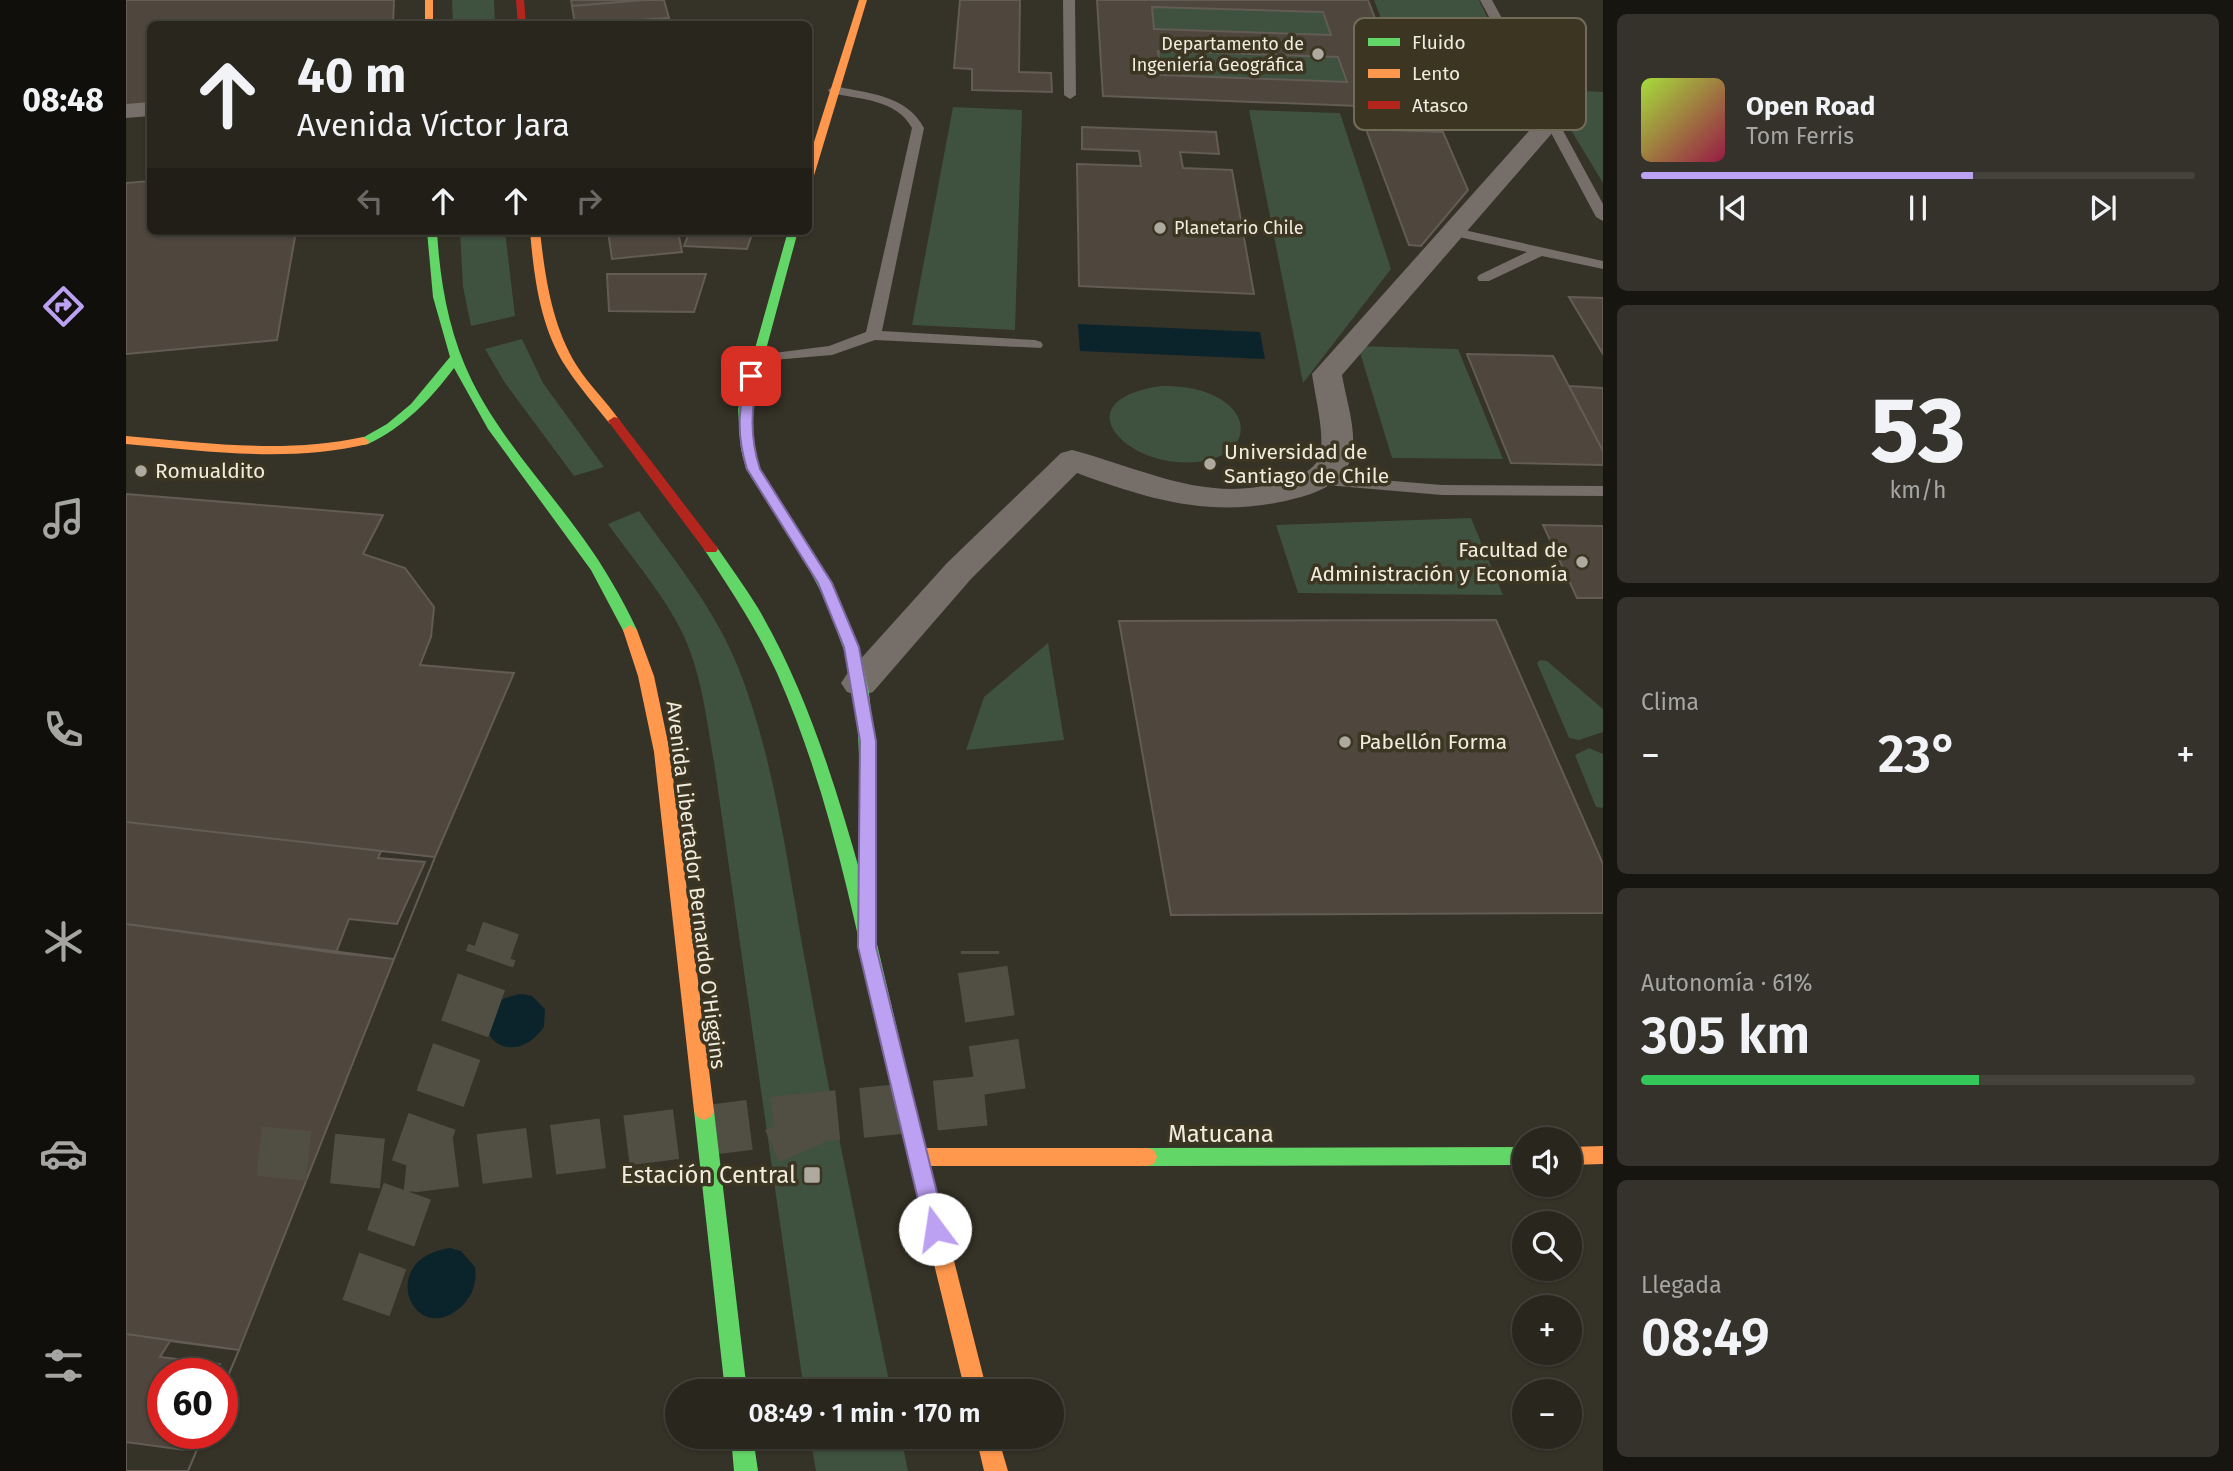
<!DOCTYPE html>
<html lang="es">
<head>
<meta charset="utf-8">
<style>
  body { margin:0; font-family:"Fira Sans",sans-serif; background:#34322a; color:#f1f3f6; height:100vh; display:flex; flex-direction:column; font-size:26px; white-space:nowrap }
  * { box-sizing:border-box; margin:0 }
  p { font-size:23px; color:#a5a5a4 }
  .icon { flex:none; width:38px; height:38px; fill:none; stroke:currentColor; stroke-width:2; stroke-linecap:round; stroke-linejoin:round }
  .map { position:relative; flex:1; overflow:hidden }
  .drawer { display:flex; flex-direction:column; gap:14px; padding:14px; background:#161510; width:630px }
  .drawer>* { flex:none }
  .top-card { position:absolute; left:21px; top:21px; width:665px; height:214px; border-radius:10px; box-shadow:0 2px 5px #0004,0 0 0 2px #44433b; background:#28261d; color:#f1f3f6; overflow:hidden }
  .fabs { position:absolute; left:1386px; top:1127px; display:grid; gap:14px }
  .fabs a { display:grid; place-items:center; width:70px; height:70px; border-radius:50%; background:#28261d; box-shadow:0 2px 5px #0004,0 0 0 2px #44433b; font-size:35px }
  .speed { position:absolute; left:21px; top:1358px; display:flex; gap:14px; font-size:35px; font-weight:700; text-align:center }
  .speed>* { display:grid; place-content:center; width:91px; height:91px; border-radius:50%; background:#28261d; box-shadow:0 2px 5px #0004,0 0 0 2px #44433b; line-height:1 }
  .speed .limit { border:10px solid #d22; background:#fff; color:#111 }
  .pin { position:absolute; display:grid; place-items:center; width:60px; height:60px; color:#fff; margin:-30px; border-radius:14px; box-shadow:0 4px 10px #0006 }
  .me { position:absolute; width:77px; margin:-38px; rotate:346deg; stroke-linejoin:round; filter:drop-shadow(0 0 5px #0008) }
  .turn { display:flex; align-items:center; gap:24px; height:147px; padding:0 35px; font-size:32px }
  .turn .icon { width:91px; height:91px; stroke-width:2.5 }
  .turn b { display:block; font-size:49px; line-height:60px }
  .lanes { display:flex; align-items:center; height:66px; padding:0 35px; background:#0003; justify-content:center; gap:35px; direction:ltr }
  .lanes .off { opacity:.35 }
  .big { font-size:52px; font-weight:600; line-height:1.1 }
  .drawer .widget { flex:1; display:flex; flex-direction:column; justify-content:center; gap:10px; min-width:0; padding:0 24px; border-radius:10px; background:#34322a }
  .drawer .dial { align-items:center; gap:0 }
  .dial b { font-size:91px; line-height:1 }
  .song { display:flex; align-items:center; gap:21px }
  .cover { width:84px; height:84px; border-radius:10px; background:linear-gradient(135deg,hsl(80 70% 55%),hsl(340 70% 35%)) }
  .played { height:7px; border-radius:4px; background:linear-gradient(90deg,#bca0f2 60%,#44433b 60%) }
  .keys { display:flex; justify-content:space-around; direction:ltr }
  .heat { display:flex; justify-content:space-between; align-items:center; font-size:38px; direction:ltr }
  .charge { height:10px; border-radius:5px; background:linear-gradient(90deg,#34c759 61%,#44433b 0) }
  .trip { position:absolute; left:539px; top:1379px; width:399px; height:70px; border-radius:35px; background:#28261d; box-shadow:0 2px 5px #0004,0 0 0 2px #44433b; font-weight:600; line-height:70px; text-align:center }
  main { display:flex; flex:1; min-height:0 }
  .tab-bar { display:flex; flex-direction:column; width:126px; justify-content:space-around; align-items:center; background:#100f0c; color:#a5a5a4 }
  .tab-bar .icon { width:49px; height:49px }
  .tab-bar .on { color:#bca0f2 }
  .tab-bar b { font-size:32px; color:#f1f3f6 }
  .map>svg:first-child { display:block }
</style>
</head>
<body>
<main>
<nav class="tab-bar">
<b>08:48</b>
<svg class="icon on" aria-label="directions" viewBox="0 0 24 24"><path d="M12 3l9 9-9 9-9-9zM9 14v-3h6M13 9l2 2-2 2"/></svg>
<svg class="icon" aria-label="music" viewBox="0 0 24 24"><path d="M9 18V5l10-2v13"/><circle cx="6" cy="18" r="3"/><circle cx="16" cy="16" r="3"/></svg>
<svg class="icon" aria-label="phone" viewBox="0 0 24 24"><path d="M5 4h4l2 5-3 2q2 4 5 5l2-3 5 2v4C11 20 4 13 5 4z"/></svg>
<svg class="icon" aria-label="climate" viewBox="0 0 24 24"><path d="M12 3v18M4 7l16 10M4 17L20 7"/></svg>
<svg class="icon" aria-label="car" viewBox="0 0 24 24"><path d="M5 17H2v-5l4-1 3-4h7l3 4 3 1v5h-3M9 17h6M6 11h13"/><circle cx="7" cy="17" r="2"/><circle cx="17" cy="17" r="2"/></svg>
<svg class="icon" aria-label="filters" viewBox="0 0 24 24"><path d="M4 7h16M4 17h16"/><circle cx="9" cy="7" r="2"/><circle cx="15" cy="17" r="2"/></svg>
</nav>
<div class="map">
<svg width="1477" height="1471" viewBox="0 0 1477 1471">
  <rect width="100%" height="100%" fill="#353227"/>
  <!-- green -->
  <path fill="#3f513f" d="M326 0H368L369 24H327Z
    M1248 0H1353L1412 122 1293 119Z
    M1026 7 1197 12 1205 35 1028 29Z
    M1032 51 1212 57 1221 82 1035 75Z
    M1420 89 1477 92V183Z
    M827 107 896 110 889 330 786 325Z
    M1123 110 1214 113 1265 269 1177 383Z
    M334 231H379L389 316 345 326 337 287Z
    M396 339 417 383 478 467 448 476 379 383 359 349Z
    M1232 346 1332 349 1377 459 1266 458Z
    M1035 386C1056 386 1077 388 1096 400 1124 418 1120 448 1089 458 1015 482 925 402 1035 386Z
    M513 511C549 561 589 609 612 667 651 765 662 873 682 976 707 1115 737 1253 765 1391H678L588 762C581 724 577 683 562 646 546 604 508 561 482 524Z
    M1345 518 1377 595 1172 593 1150 525Z
    M922 643 938 740 840 750 858 697Z
    M1414 660 1421 661 1477 709V732L1453 740 1443 738 1411 663Z
    M1463 748 1477 754V808L1470 807 1449 755Z
    M684 1437H775L782 1471H690Z"/>
  <!-- water -->
  <path fill="#0b242c" d="M952 324 1134 332 1139 359 954 351Z
    M396 994 406 996 419 1009 418 1027C376 1084 323 1004 396 994Z
    M324 1248 335 1251 349 1267C351 1283 347 1295 336 1306 288 1351 248 1259 324 1248Z"/>
  <!-- building -->
  <path fill="#4f463e" stroke="#625c55" stroke-width="2" fill-rule="evenodd" d="M0 0H268L267 24H24V104L0 106Z
    M445 0H518L446 6Z
    M518 0H538L543 18 449 24 446 6Z
    M834 0H894L893 72 925 73 926 92 846 90V69L828 68Z
    M971 0H1242L1283 108 977 96ZM1026 7 1197 12 1205 35 1028 29ZM1032 51 1212 57 1221 82 1035 75Z
    M956 127 1090 132 1093 154 1054 152 1057 168 1106 170 1128 294 953 286 951 164 1015 166 1013 151 956 149Z
    M1240 129 1317 132 1342 190 1295 246 1283 245Z
    M24 181V231H170L151 340 0 354V183Z
    M482 231H552L556 252 486 259Z
    M564 231H627L621 249 558 246Z
    M481 274H580L568 312 483 311Z
    M1443 297 1477 298V354Z
    M1341 354 1427 356 1477 451V465L1385 463Z
    M1443 386 1477 388V451Z
    M0 494 257 515 237 554 279 568 308 607 305 637 294 665 388 673 309 857 0 822Z
    M1417 525 1477 526V598H1451Z
    M1370 620 1477 864V913L1045 915 993 621Z
    M0 822 255 851 309 857 268 959 210 953 0 924Z
    M255 851 309 857 268 959 210 953 223 919 271 924 299 862 252 858Z
    M0 924 268 959 113 1350 0 1334Z
    M0 1334 113 1350 96 1390V1374H37V1433H78L62 1471H0Z
    M44 1341 113 1350 96 1390V1374H90L94 1364 34 1357Z
    M65 1433H78L62 1471H0V1442L58 1450Z"/>
  <g fill="none" stroke-linecap="round" stroke-linejoin="round">
    <!-- street-tunnel-far1 -->
    <path stroke="#514e43" stroke-width="38" stroke-dasharray="38 19" stroke-linecap="butt" d="M854 951V954
      M366 954 375 928"/>
    <!-- street-tunnel -->
    <path stroke="#514e43" stroke-width="50" stroke-dasharray="50 24" stroke-linecap="butt" d="M662 1120 876 1099 854 952
      M133 1151 290 1167 662 1120 686 1175
      M240 1308 366 952"/>
    <!-- lane -->
    <path fill="#756e69" fill-rule="evenodd" d="M937 0H949L950 95 944 99 938 95Z
      M1354 0H1366L1477 204V221L1470 217Z
      M708 86C741 93 781 95 798 128L756 331 909 340 915 342 917 345 915 348 749 340 706 355 624 362 622 359 624 356 703 346 740 332 786 128C771 99 732 99 704 93L702 90Z
      M1329 228 1477 261V269L1416 256 1363 281H1353L1351 278 1353 275 1401 252 1324 235V229Z
      M1194 475 1316 485 1477 486V496L1316 495 1188 484 1185 480Z"/>
    <!-- street -->
    <path fill="#756e69" fill-rule="evenodd" d="M24 102V116L0 118V104Z
      M1426 112 1434 114 1438 119 1434 124 1216 375C1220 399 1231 431 1226 455 1220 479 1197 491 1175 497 1092 520 1030 502 951 473L845 579 747 692 734 696 721 692 715 683 721 674 821 563 935 453 946 450C1019 469 1084 506 1161 480 1174 476 1190 469 1194 455 1199 434 1189 396 1186 374L1418 114Z"/>
    <!-- fast -->
    <path fill="#63d668" fill-rule="evenodd" d="M301 231H311C314 283 323 334 346 381 375 439 420 486 457 538 478 567 496 598 511 630L509 634H499L465 570 362 429 328 368C304 400 278 427 242 444L237 445 231 441 261 424 285 404 324 357 307 297Z
      M662 231H672L624 409 627 449 634 469 693 562 714 601 735 656 743 693 751 767 750 917 746 923 785 1088 782 1094 775 1097 768 1094 765 1088C734 948 709 804 651 673 631 629 604 589 578 549L585 545 590 546C604 566 619 587 632 608 680 690 708 781 734 872L735 805 732 730 720 656 700 601 679 562 620 469 615 449 612 409Z
      M578 1102 585 1105 588 1111 621 1391H599L568 1111 571 1105Z
      M1398 1147V1165L1021 1166 1014 1164 1011 1157 1014 1150 1021 1148Z
      M605 1437H627L632 1471H608Z"/>
    <!-- slow -->
    <path fill="#ff974d" fill-rule="evenodd" d="M299 0H307V24H299Z
      M733 0H741L687 179 682 182V161Z
      M404 231H414C419 277 426 326 451 366 463 385 481 402 494 421L492 424H484C469 405 453 387 440 367 414 327 408 277 404 231Z
      M0 436C80 443 158 454 237 437L243 441 242 444C161 463 81 451 0 444Z
      M504 625 511 630 528 676 544 752 588 1111 585 1117 578 1120 571 1117 568 1111 528 752 512 676 497 630Z
      M775 1079 782 1082 785 1088 800 1148H1021L1028 1150 1031 1157 1028 1164 1021 1166H804L861 1391H839L765 1088 768 1082Z
      M1477 1146V1164L1444 1165V1147Z
      M850 1437H872L882 1471H858Z"/>
    <!-- jam -->
    <path fill="#b3261e" fill-rule="evenodd" d="M390 0H398L400 24H392Z
      M488 417 492 418 590 546 592 549 590 552H580L482 421Z"/>
  </g>
  <!-- route -->
  <path fill="#bca0f2" stroke="#7a689d" stroke-width="2" d="M625 373 631 376C626 412 623 434 634 469L706 583 733 647 750 741V947L820 1229 817 1236 809 1239 802 1236 799 1229 732 947 734 741 718 647 692 583 621 469C610 434 613 412 619 376Z"/>
  <!-- markers -->
  <g fill="#aeaa9f" stroke="#3b3521" stroke-width="2.5">
    <circle cx="1192" cy="54" r="7"/>
    <circle cx="1034" cy="228" r="7"/>
    <circle cx="1084" cy="464" r="7"/>
    <circle cx="15" cy="471" r="7"/>
    <circle cx="1456" cy="562" r="7"/>
    <circle cx="1219" cy="742" r="7"/>
    <rect x="677" y="1166" width="18" height="18" rx="3.5"/>
  </g>
  <g text-anchor="middle" stroke-width="7" stroke-linejoin="round" paint-order="stroke">
    <!-- far-poi labels -->
    <g font-size="18" fill="#efebdf" stroke="#3b3521" text-anchor="end">
      <text x="1178" y="50">Departamento de<tspan x="1178" dy="21">Ingeniería Geográfica</tspan></text>
      <text x="1048" y="234" text-anchor="start">Planetario Chile</text>
    </g>
    <!-- poi labels -->
    <g font-size="21" fill="#efebdf" stroke="#3b3521" text-anchor="start">
      <text x="1098" y="459">Universidad de<tspan x="1098" dy="24">Santiago de Chile</tspan></text>
      <text x="29" y="478">Romualdito</text>
      <text x="1442" y="557" text-anchor="end">Facultad de<tspan x="1442" dy="24">Administración y Economía</tspan></text>
      <text x="1233" y="749">Pabellón Forma</text>
    </g>
    <!-- street labels -->
    <g font-size="21" fill="#efebdf" stroke="#3b3521">
      <text transform="translate(570 885) rotate(83)" y="7">Avenida Libertador Bernardo O'Higgins</text>
    </g>
    <!-- near-street labels -->
    <g font-size="24" fill="#efebdf" stroke="#3b3521">
      <text x="1095" y="1142">Matucana</text>
    </g>
    <!-- near-poi labels -->
    <g font-size="24" fill="#efebdf" stroke="#3b3521" text-anchor="end">
      <text x="670" y="1183">Estación Central</text>
    </g>
  </g>
  <!-- legend -->
  <rect x="1228" y="18" width="232" height="112" rx="10" fill="#3b3521" stroke="#716c5a" stroke-width="2"/>
  <rect x="1242" y="38" width="32" height="8" fill="#63d668"/>
  <rect x="1242" y="69" width="32" height="9" fill="#ff974d"/>
  <rect x="1242" y="101" width="32" height="8" fill="#b3261e"/>
  <g font-size="19" fill="#efebdf">
    <text x="1286" y="49">Fluido</text>
    <text x="1286" y="80">Lento</text>
    <text x="1286" y="112">Atasco</text>
  </g>
</svg>
<div class="fabs">
<a><svg class="icon" aria-label="sound" viewBox="0 0 24 24"><path d="M4 9h4l5-4v14l-5-4H4zM17 9q2 3 0 6"/></svg></a>
<a><svg class="icon" aria-label="search" viewBox="0 0 24 24"><circle cx="10" cy="10" r="6"/><path d="M15 15l6 6"/></svg></a>
<a>+</a>
<a>−</a>
</div>
<div class="speed"><div class="limit">60</div></div>
<div class="pin" style="left:625px;top:376px;background:#d93025"><svg class="icon" aria-label="arrive" viewBox="0 0 24 24"><path d="M6 21V4h12l-3 4 3 4H6"/></svg></div>
<svg class="me" style="left:809px;top:1229px" viewBox="-20 -20 40 40"><circle r="19" fill="#fff"/><path d="M0-13L10 11 0 6-10 11z" fill="#bca0f2"/></svg>
<div class="trip">08:49 · 1 min · 170 m</div>
<div class="top-card">
<div class="turn"><svg class="icon" aria-label="ahead" viewBox="0 0 24 24"><path d="M12 20V5M6 11l6-6 6 6"/></svg><div><b>40 m</b>Avenida Víctor Jara</div></div>
<div class="lanes"><svg class="icon off" aria-label="left" viewBox="0 0 24 24"><path d="M17 20v-9H6M10 6l-5 5 5 5"/></svg><svg class="icon" aria-label="ahead" viewBox="0 0 24 24"><path d="M12 20V5M6 11l6-6 6 6"/></svg><svg class="icon" aria-label="ahead" viewBox="0 0 24 24"><path d="M12 20V5M6 11l6-6 6 6"/></svg><svg class="icon off" aria-label="right" viewBox="0 0 24 24"><path d="M7 20v-9h11M14 6l5 5-5 5"/></svg></div>
</div>
</div>
<section class="drawer">
<div class="widget">
<div class="song"><i class="cover"></i><div><b>Open Road</b><p>Tom Ferris</p></div></div>
<div class="played"></div>
<div class="keys"><svg class="icon" aria-label="previous" viewBox="0 0 24 24"><path d="M18 5L8 12l10 7zM5 5v14"/></svg><svg class="icon" aria-label="pause" viewBox="0 0 24 24"><path d="M8 5v14M16 5v14"/></svg><svg class="icon" aria-label="next" viewBox="0 0 24 24"><path d="M6 5l10 7-10 7zM19 5v14"/></svg></div>
</div>
<div class="widget dial"><b>53</b><p>km/h</p></div>
<div class="widget"><p>Clima</p>
<div class="heat"><a>−</a><b class="big">23°</b><a>+</a></div>
</div>
<div class="widget"><p>Autonomía · 61%</p><b class="big">305 km</b><div class="charge"></div></div>
<div class="widget"><p>Llegada</p><b class="big">08:49</b></div>
</section>
</main>
</body>
</html>
